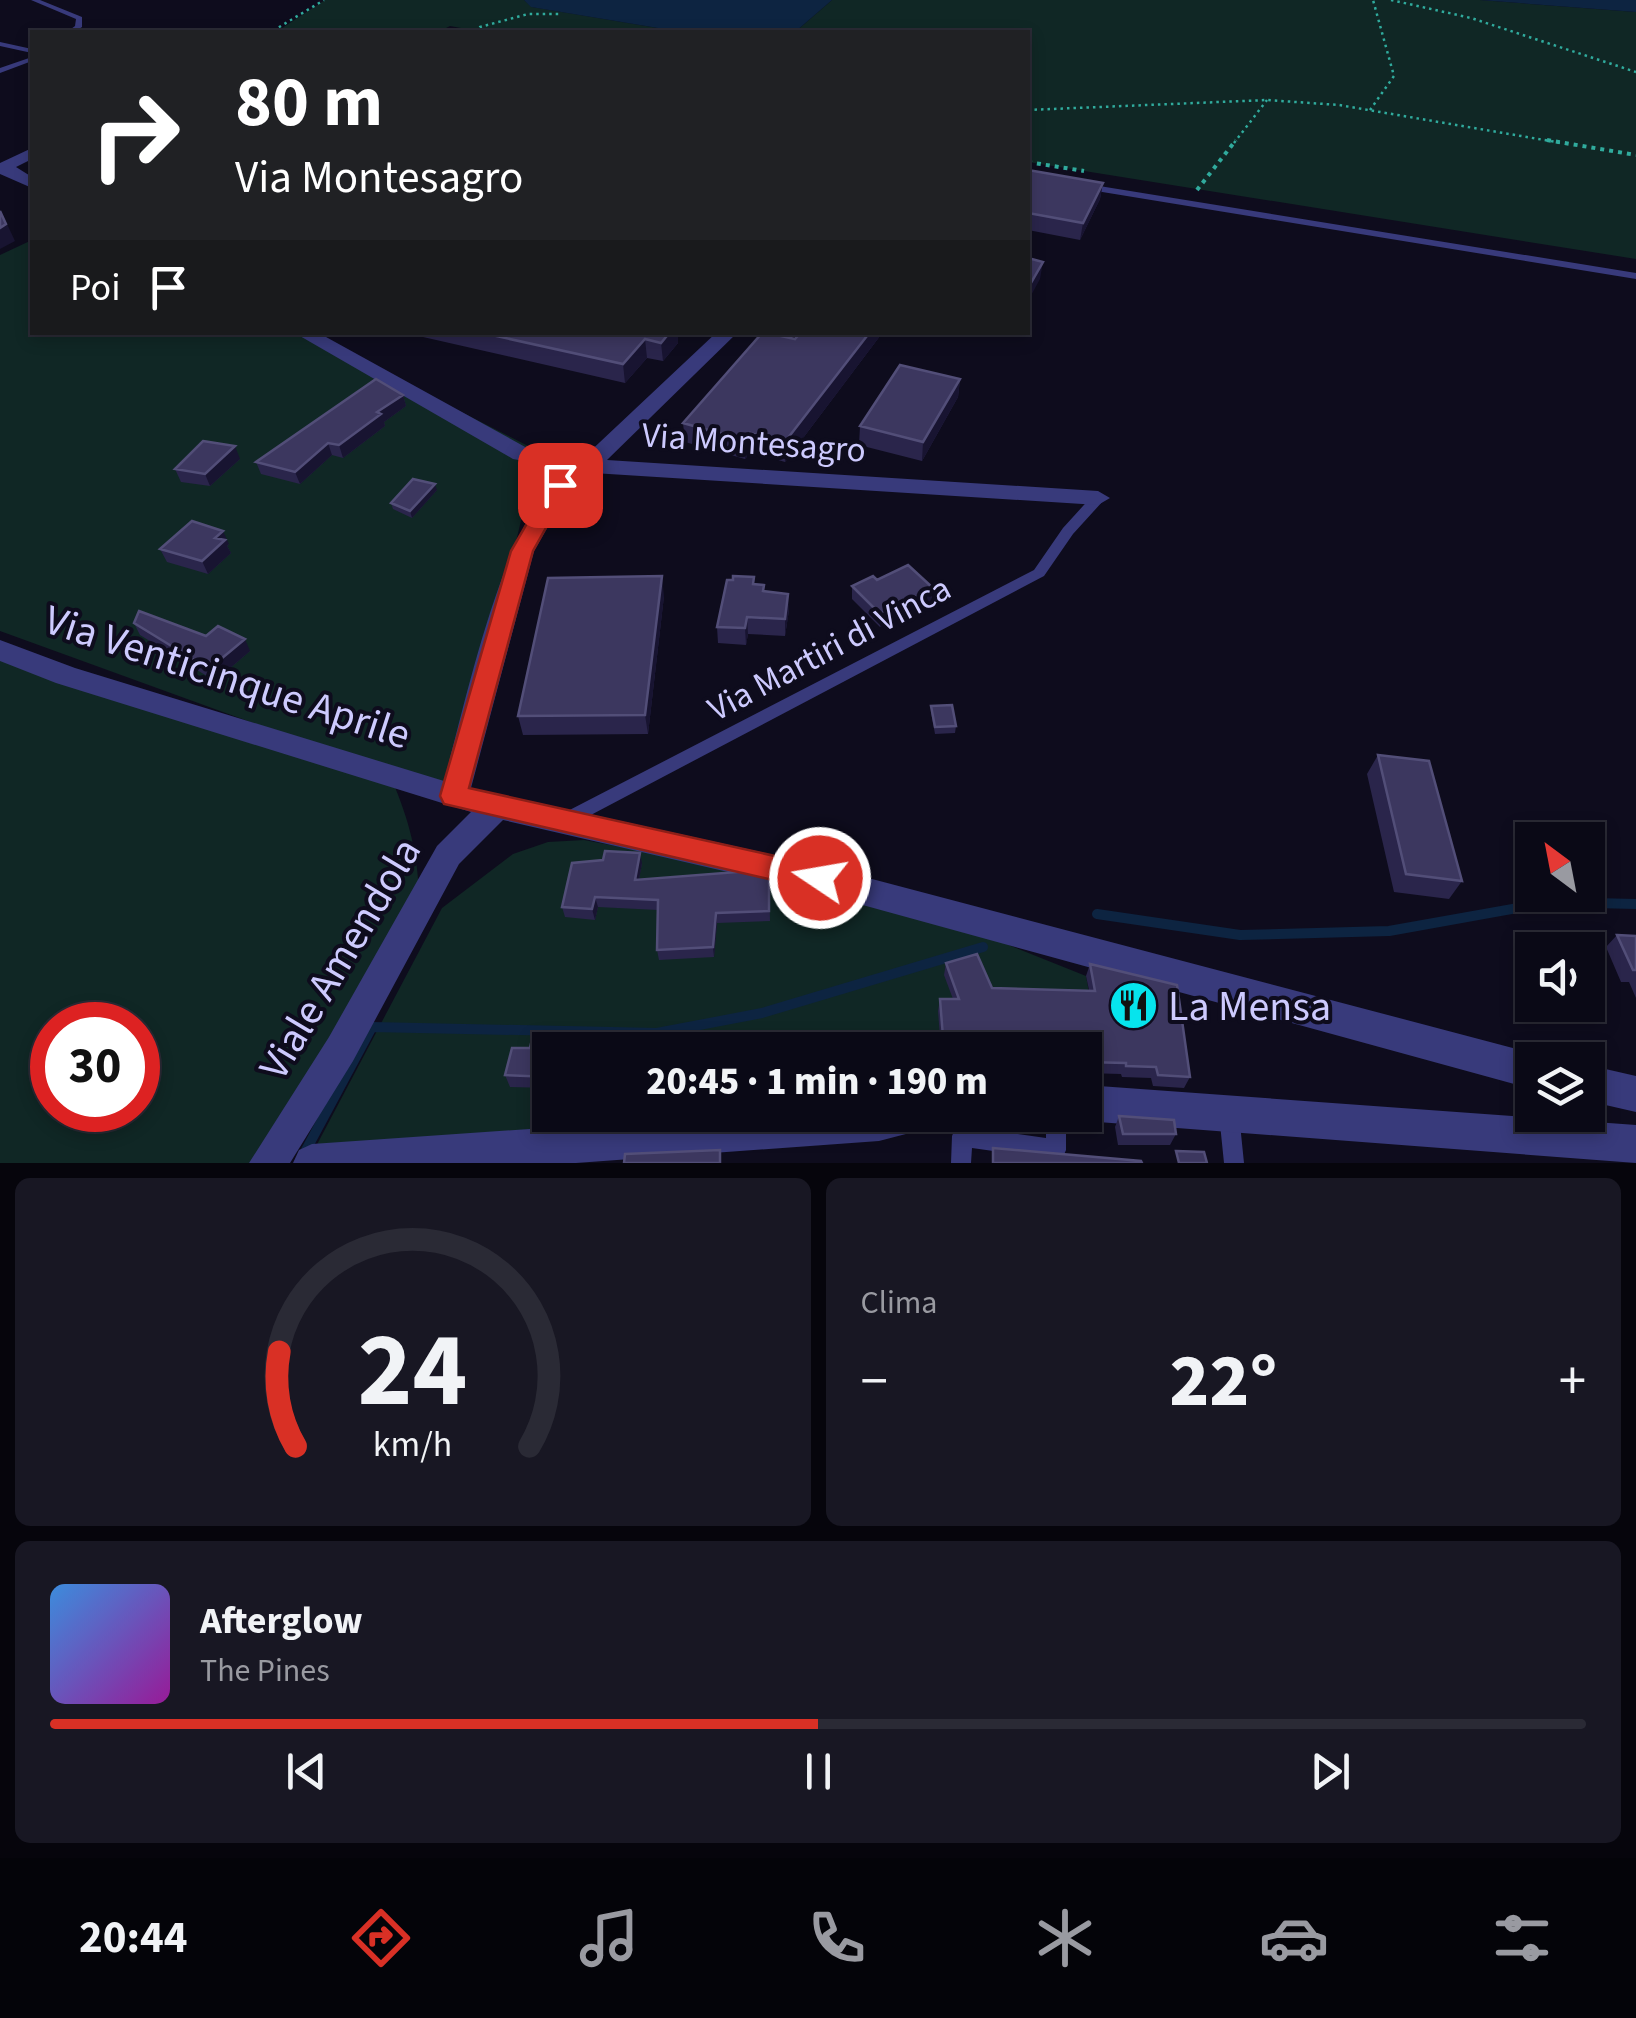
<!DOCTYPE html>
<html lang="it">
<head>
<meta charset="utf-8">
<style>
  body { margin:0; font-family:"Source Sans 3",sans-serif; background:#181723; color:#f1f3f6; height:100vh; display:flex; flex-direction:column; font-size:38px; white-space:nowrap }
  * { box-sizing:border-box; margin:0 }
  p { font-size:32px; color:#999aa1 }
  .icon { flex:none; width:55px; height:55px; fill:none; stroke:currentColor; stroke-width:2; stroke-linecap:round; stroke-linejoin:round }
  .map { position:relative; height:1163px; overflow:hidden }
  .sheet { display:flex; flex-direction:column; gap:15px; padding:15px; background:#06050c; flex:1 }
  .sheet>* { flex:none }
  .guide { position:absolute; left:30px; top:30px; width:1000px; height:305px; border-radius:0px; box-shadow:0 5px 15px #0003,0 0 0 2px #2a2a35; background:#202124; color:#fff; overflow:hidden }
  .needle { width:65px; rotate:328deg }
  .tools { position:absolute; left:1515px; top:822px; display:grid; gap:20px }
  .tools a { display:grid; place-items:center; width:90px; height:90px; border-radius:0px; background:#0a0916; box-shadow:0 5px 15px #0003,0 0 0 2px #2a2a35; font-size:50px }
  .speed { position:absolute; left:30px; top:1002px; display:flex; gap:20px; font-size:50px; font-weight:700; text-align:center }
  .speed>* { display:grid; place-content:center; width:130px; height:130px; border-radius:50%; background:#0a0916; box-shadow:0 5px 15px #0003,0 0 0 2px #2a2a35; line-height:1 }
  .speed .limit { border:15px solid #d22; background:#fff; color:#111 }
  .pin { position:absolute; display:grid; place-items:center; width:85px; height:85px; color:#fff; margin:-42px; border-radius:20px; box-shadow:0 5px 15px #0006 }
  .me { position:absolute; width:110px; margin:-55px; rotate:282deg; stroke-linejoin:round; filter:drop-shadow(0 0 8px #0008) }
  .turn { display:flex; align-items:center; gap:35px; height:210px; padding:0 40px; font-size:45px }
  .turn .icon { width:130px; height:130px; stroke-width:2.5 }
  .turn b { display:block; font-size:70px; line-height:85px }
  .then { display:flex; align-items:center; height:95px; padding:0 40px; background:#0003; gap:20px; font-size:38px }
  .big { font-size:75px; font-weight:800; line-height:1.1 }
  .sheet .card { flex:1; display:flex; flex-direction:column; justify-content:center; gap:15px; min-width:0; padding:0 35px; border-radius:15px; background:#181723 }
  .sheet .dial { align-items:center; gap:0 }
  .dial svg { height:260px; overflow:visible; fill:none; stroke:#2a2a35; stroke-width:7; stroke-linecap:round; text-anchor:middle }
  .dial text { fill:#f1f3f6; stroke:none }
  .song { display:flex; align-items:center; gap:30px }
  .cover { width:120px; height:120px; border-radius:15px; background:linear-gradient(135deg,hsl(210 70% 55%),hsl(300 70% 35%)) }
  .played { height:10px; border-radius:5px; background:linear-gradient(90deg,#d93025 50%,#2a2a35 50%) }
  .keys { display:flex; justify-content:space-around; direction:ltr }
  .heat { display:flex; justify-content:space-between; align-items:center; font-size:55px; direction:ltr }
  .sheet .tiles { flex:1; display:grid; gap:15px; grid-template-columns:1fr 1fr }
  .card:last-child { grid-column:span 2 }
  .trip { position:absolute; left:532px; top:1032px; width:570px; height:100px; border-radius:0px; background:#0a0916; box-shadow:0 5px 15px #0003,0 0 0 2px #2a2a35; font-weight:800; line-height:100px; text-align:center }
  .tabs { display:flex; height:160px; justify-content:space-around; align-items:center; background:#040409; color:#999aa1 }
  .tabs .icon { width:70px; height:70px }
  .tabs .selected { color:#d93025 }
  .tabs b { font-size:45px; color:#f1f3f6 }
  .map>svg:first-child { display:block }
</style>
</head>
<body>
<div class="map">
<svg width="1636" height="1163" viewBox="0 0 1636 1163">
  <rect width="100%" height="100%" fill="#0e0c1d"/>
  <!-- green -->
  <path fill="#102725" fill-rule="evenodd" d="M325 0H524L532 7 682 32H455L461 28 450 26 438 32H276Z
    M832 0H1480L1636 12V259L1028 162V32H795Z
    M32 240V332L306 333 538 451 454 796 0 631V255Z
    M0 654 392 780C409 820 418 854 419 898L263 1163H0ZM52 1025H138V1110H52Z
    M584 840 736 869 964 927 1086 976 1091 1002 1029 1050H550V1115H854L313 1152 442 908 513 854 548 842Z"/>
  <!-- water -->
  <path fill="#0d2441" d="M524 0H832L795 32H682L531 7Z
    M1480 0H1636V12Z"/>
  <g fill="none" stroke-linecap="round" stroke-linejoin="round">
    <!-- stream -->
    <path stroke="#0d2441" stroke-width="10" d="M1097 914 1240 935 1389 931 1551 902 1636 904
      M299 1163 372 1027 657 1033 762 1013 983 947"/>
    <!-- path-far1 -->
    <path stroke="#30ab9d" stroke-width="2.5" stroke-dasharray="2.5 4" stroke-linecap="butt" d="M1391 0 1471 18 1636 72
      M277 32 276 29 324 0
      M475 32 480 27 528 14H560
      M1028 110 1267 100 1339 105 1562 143
      M1370 110 1394 76 1373 0
      M1234 143 1267 100"/>
    <!-- path -->
    <path stroke="#30ab9d" stroke-width="4" stroke-dasharray="4 5" stroke-linecap="butt" d="M1547 140 1636 155
      M1028 162 1084 171
      M1197 190 1236 140"/>
    <!-- lane -->
    <path fill="#383a7b" fill-rule="evenodd" d="M31 0H40L82 17V27L74 32H67L75 26 76 19Z
      M0 42 32 49V53L0 46Z
      M32 57V61L0 73V68Z
      M1087 184 1636 273V279L1084 189 1082 187Z
      M1098 494 1103 495 1104 498 1103 501 1073 534 1044 576 570 826 564 828 558 826 556 821 558 816 1034 570 1063 528 1093 495Z
      M1229 1104 1236 1107 1239 1114 1244 1163H1224L1219 1114 1222 1107Z
      M1046 1115H1066V1150L1063 1157 1056 1160 972 1148 971 1163H951L952 1136 955 1129 962 1126 1046 1138Z"/>
    <!-- street -->
    <path fill="#383a7b" fill-rule="evenodd" d="M32 148V159L16 167 32 177V188L0 174V163Z
      M293 332H317L527 448 583 458 717 332H738L607 460 1098 491 1110 498 1098 505 593 473 569 490 534 551 471 788 819 865 1532 1053 1545 1060H1532V1089L819 893 503 820 459 864 353 1061 290 1163H249L329 1037 437 846 471 812 56 683 0 661V640L75 668 444 781C465 705 505 511 568 469L513 459Z
      M1588 1065 1636 1076V1112L1588 1101Z
      M1085 1085 1636 1125V1163L1085 1121 1072 1115H1085Z
      M730 1115H934L929 1128 879 1141 576 1163H293L299 1150 312 1144Z"/>
  </g>
  <!-- wall -->
  <path fill="#2a254b" d="M1028 170 1103 183 1100 199 1080 240 1028 230Z
    M401 332H678V343L663 361 647 358 625 383Z
    M801 332H883L785 462 751 452 745 459 685 442 683 423 795 339Z
    M960 379 958 397 922 461 859 445 860 426Z
    M403 395 406 406 384 422 385 426 343 458 332 455 300 484 261 474 256 462Z
    M240 459 210 486 181 482 175 469Z
    M437 490 412 518 393 509 391 503Z
    M229 544 227 546 231 553 208 574 167 562 160 549Z
    M877 580 933 588 931 601 880 627 852 599V586Z
    M755 584 789 610 785 636 748 634 746 645 718 643 717 627Z
    M664 596 648 734 523 735 518 716Z
    M134 623 250 651 215 681 140 635Z
    M931 706 956 726 955 733 935 734 931 712Z
    M1378 755 1462 881 1449 899 1394 892 1367 774Z
    M642 863 639 879 769 875 770 921 717 923 714 957 659 960 657 950 658 910 598 907 595 920 565 917 562 907Z
    M1617 935 1636 936V998L1629 982H1621L1606 947Z
    M946 963 992 988 1089 990 1086 976 1090 964 1190 1077 1184 1088 1153 1086 1151 1078 1122 1077 1121 1074 1085 1073V1050H941L938 1011 940 999H953L944 975Z
    M631 1038 634 1050H550V1088L510 1087 505 1075 530 1048Z
    M1119 1116 1176 1134 1170 1145H1118L1115 1127Z"/>
  <!-- shaded-wall -->
  <path fill="#181431" d="M1103 183 1100 199 1080 240 1083 223Z
    M7 224 15 241 0 249V228Z
    M1043 262 1040 279 1028 301V288Z
    M669 332H678V343L663 361 661 343Z
    M870 332H883L785 462 784 443Z
    M645 339 647 358 625 383 623 364Z
    M960 379 958 397 922 461 923 442Z
    M403 395 406 406 384 422 385 426 343 458 339 445 377 412Z
    M750 433 751 452 745 459 744 440Z
    M328 443 332 455 300 484 295 472Z
    M235 446 240 459 210 486 205 474Z
    M435 484 437 490 412 518 410 511Z
    M223 531 229 544 227 546 231 553 208 574 202 561 215 538Z
    M662 576 664 596 648 734 645 715Z
    M933 588 931 601 880 627V614Z
    M788 594 789 610 785 636V619Z
    M747 617 748 634 746 645 745 628Z
    M245 639 250 651 215 681 209 669Z
    M640 853 642 863 637 890 635 880Z
    M595 897 598 907 595 920 592 909Z
    M716 913 717 923 714 957 713 947Z"/>
  <!-- building -->
  <path fill="#3c375f" stroke="#524e78" stroke-width="2.5" d="M1028 170 1103 183 1083 223 1028 213Z
    M0 211 6 224 0 228Z
    M1028 258 1043 262 1028 288Z
    M478 332H670L661 343 645 339 623 364Z
    M763 332 795 339 801 332H870L784 443 750 433 744 440 683 423Z
    M900 365 960 379 923 442 860 426Z
    M376 379 403 395 377 412 381 414 339 445 328 443 295 472 256 462Z
    M203 441 235 446 205 474 175 469Z
    M413 479 435 484 410 511 391 503Z
    M192 521 223 531 215 538 225 540 202 561 160 549Z
    M908 565 933 588 880 614 852 586 873 576 877 580Z
    M662 576 645 715 518 716 548 578Z
    M733 576 754 577 753 584 764 585 763 591 788 594 785 619 747 617 745 628 717 627 727 580H733Z
    M139 611 206 636 218 626 245 639 209 669 134 623Z
    M952 705 956 726 935 727 931 706Z
    M1378 755 1429 761 1462 881 1406 874Z
    M605 851 640 853 635 880 750 871 769 875V911L716 913 713 947 657 950 658 900 595 897 592 909 562 907 572 863 603 860Z
    M1617 935 1636 936V970H1633Z
    M977 954 992 988 1095 991 1090 964 1177 985 1190 1077 1158 1075 1156 1067 1126 1066V1063L1085 1062V1050H944L940 999H959L946 963Z
    M549 1033 631 1038 629 1050H550V1077L505 1075 512 1048H530L532 1039H547Z
    M1119 1116 1174 1120 1176 1134H1123Z
    M993 1148 1141 1161 1142 1163H993Z
    M720 1150V1163H624L625 1154Z
    M1176 1151 1204 1152 1207 1163H1179Z"/>
  <!-- route -->
  <path fill="#d93025" stroke="#8d1f18" stroke-width="2.5" d="M560 478 570 485 533 551 469 788 820 866 830 870 834 878 830 887 820 891 444 804 440 796 511 551 552 480Z"/>
  <!-- icons -->
  <defs>
    <symbol id="restaurant-disc" viewBox="-11 -11 22 22"><circle r="9.5" fill="#06e4ed" stroke="#0e0c1d"/><path d="M-5-6h1v4h1v-4h1v4h1v-4h1v5L-1.5 .5V6h-2V.5L-5-1ZM5-6V6H3V1.5H1.5Q1.5-4 5-6Z" fill="#111"/></symbol>
  </defs>
  <g fill-rule="evenodd">
    <use href="#restaurant-disc" x="1106" y="978" width="55" height="55"/>
  </g>
  <g text-anchor="middle" stroke-width="8" stroke-linejoin="round" paint-order="stroke">
    <!-- street labels -->
    <g font-size="35" fill="#cdcafe" stroke="#0e0c1d">
      <text transform="translate(754 442) rotate(4)" y="12">Via Montesagro</text>
      <text transform="translate(829 648) rotate(-28)" y="12">Via Martiri di Vinca</text>
    </g>
    <!-- near-street labels -->
    <g font-size="42" fill="#cdcafe" stroke="#0e0c1d">
      <text transform="translate(228 676) rotate(18)" y="15">Via Venticinque Aprile</text>
      <text transform="translate(339 958) rotate(-59)" y="15">Viale Amendola</text>
    </g>
    <!-- near-poi labels -->
    <g font-size="42" fill="#cdcafe" stroke="#0e0c1d" text-anchor="start">
      <text x="1168" y="1020">La Mensa</text>
    </g>
  </g>
</svg>
<div class="tools">
<a><svg class="needle" viewBox="-14 -14 28 28"><path d="M0-13l5 13h-10z" fill="#e53935"/><path d="M0 13l5-13h-10z" fill="#999aa1"/></svg></a>
<a><svg class="icon" aria-label="sound" viewBox="0 0 24 24"><path d="M4 9h4l5-4v14l-5-4H4zM17 9q2 3 0 6"/></svg></a>
<a><svg class="icon" aria-label="layers" viewBox="0 0 24 24"><path d="M12 4l9 5-9 5-9-5zM3 14l9 5 9-5"/></svg></a>
</div>
<div class="speed"><div class="limit">30</div></div>
<div class="pin" style="left:560px;top:485px;background:#d93025"><svg class="icon" aria-label="arrive" viewBox="0 0 24 24"><path d="M6 21V4h12l-3 4 3 4H6"/></svg></div>
<svg class="me" style="left:820px;top:878px" viewBox="-20 -20 40 40"><circle r="17" fill="#d93025" stroke="#fff" stroke-width="3"/><path d="M0-11L8 9 0 5-8 9z" fill="#fff"/></svg>
<div class="trip">20:45 · 1 min · 190 m</div>
<div class="guide">
<div class="turn"><svg class="icon" aria-label="right" viewBox="0 0 24 24"><path d="M7 20v-9h11M14 6l5 5-5 5"/></svg><div><b>80 m</b>Via Montesagro</div></div>
<div class="then">Poi<svg class="icon" aria-label="arrive" viewBox="0 0 24 24"><path d="M6 21V4h12l-3 4 3 4H6"/></svg></div>
</div>
</div>
<section class="sheet">
<div class="tiles">
<div class="card dial"><svg viewBox="0 0 100 80">
<path d="M14 69A42 42 0 1 1 86 69"/>
<path d="M14 69A42 42 0 0 1 9 40" stroke="#d93025"/>
<text x="50" y="56" font-size="32" font-weight="700">24</text>
<text x="50" y="72" font-size="11">km/h</text>
</svg></div>
<div class="card"><p>Clima</p>
<div class="heat"><a>−</a><b class="big">22°</b><a>+</a></div>
</div>
<div class="card">
<div class="song"><i class="cover"></i><div><b>Afterglow</b><p>The Pines</p></div></div>
<div class="played"></div>
<div class="keys"><svg class="icon" aria-label="previous" viewBox="0 0 24 24"><path d="M18 5L8 12l10 7zM5 5v14"/></svg><svg class="icon" aria-label="pause" viewBox="0 0 24 24"><path d="M8 5v14M16 5v14"/></svg><svg class="icon" aria-label="next" viewBox="0 0 24 24"><path d="M6 5l10 7-10 7zM19 5v14"/></svg></div>
</div>
</div>
</section>
<nav class="tabs">
<b>20:44</b>
<svg class="icon selected" aria-label="directions" viewBox="0 0 24 24"><path d="M12 3l9 9-9 9-9-9zM9 14v-3h6M13 9l2 2-2 2"/></svg>
<svg class="icon" aria-label="music" viewBox="0 0 24 24"><path d="M9 18V5l10-2v13"/><circle cx="6" cy="18" r="3"/><circle cx="16" cy="16" r="3"/></svg>
<svg class="icon" aria-label="phone" viewBox="0 0 24 24"><path d="M5 4h4l2 5-3 2q2 4 5 5l2-3 5 2v4C11 20 4 13 5 4z"/></svg>
<svg class="icon" aria-label="climate" viewBox="0 0 24 24"><path d="M12 3v18M4 7l16 10M4 17L20 7"/></svg>
<svg class="icon" aria-label="car" viewBox="0 0 24 24"><path d="M5 17H2v-5l4-1 3-4h7l3 4 3 1v5h-3M9 17h6M6 11h13"/><circle cx="7" cy="17" r="2"/><circle cx="17" cy="17" r="2"/></svg>
<svg class="icon" aria-label="filters" viewBox="0 0 24 24"><path d="M4 7h16M4 17h16"/><circle cx="9" cy="7" r="2"/><circle cx="15" cy="17" r="2"/></svg>
</nav>
</body>
</html>
